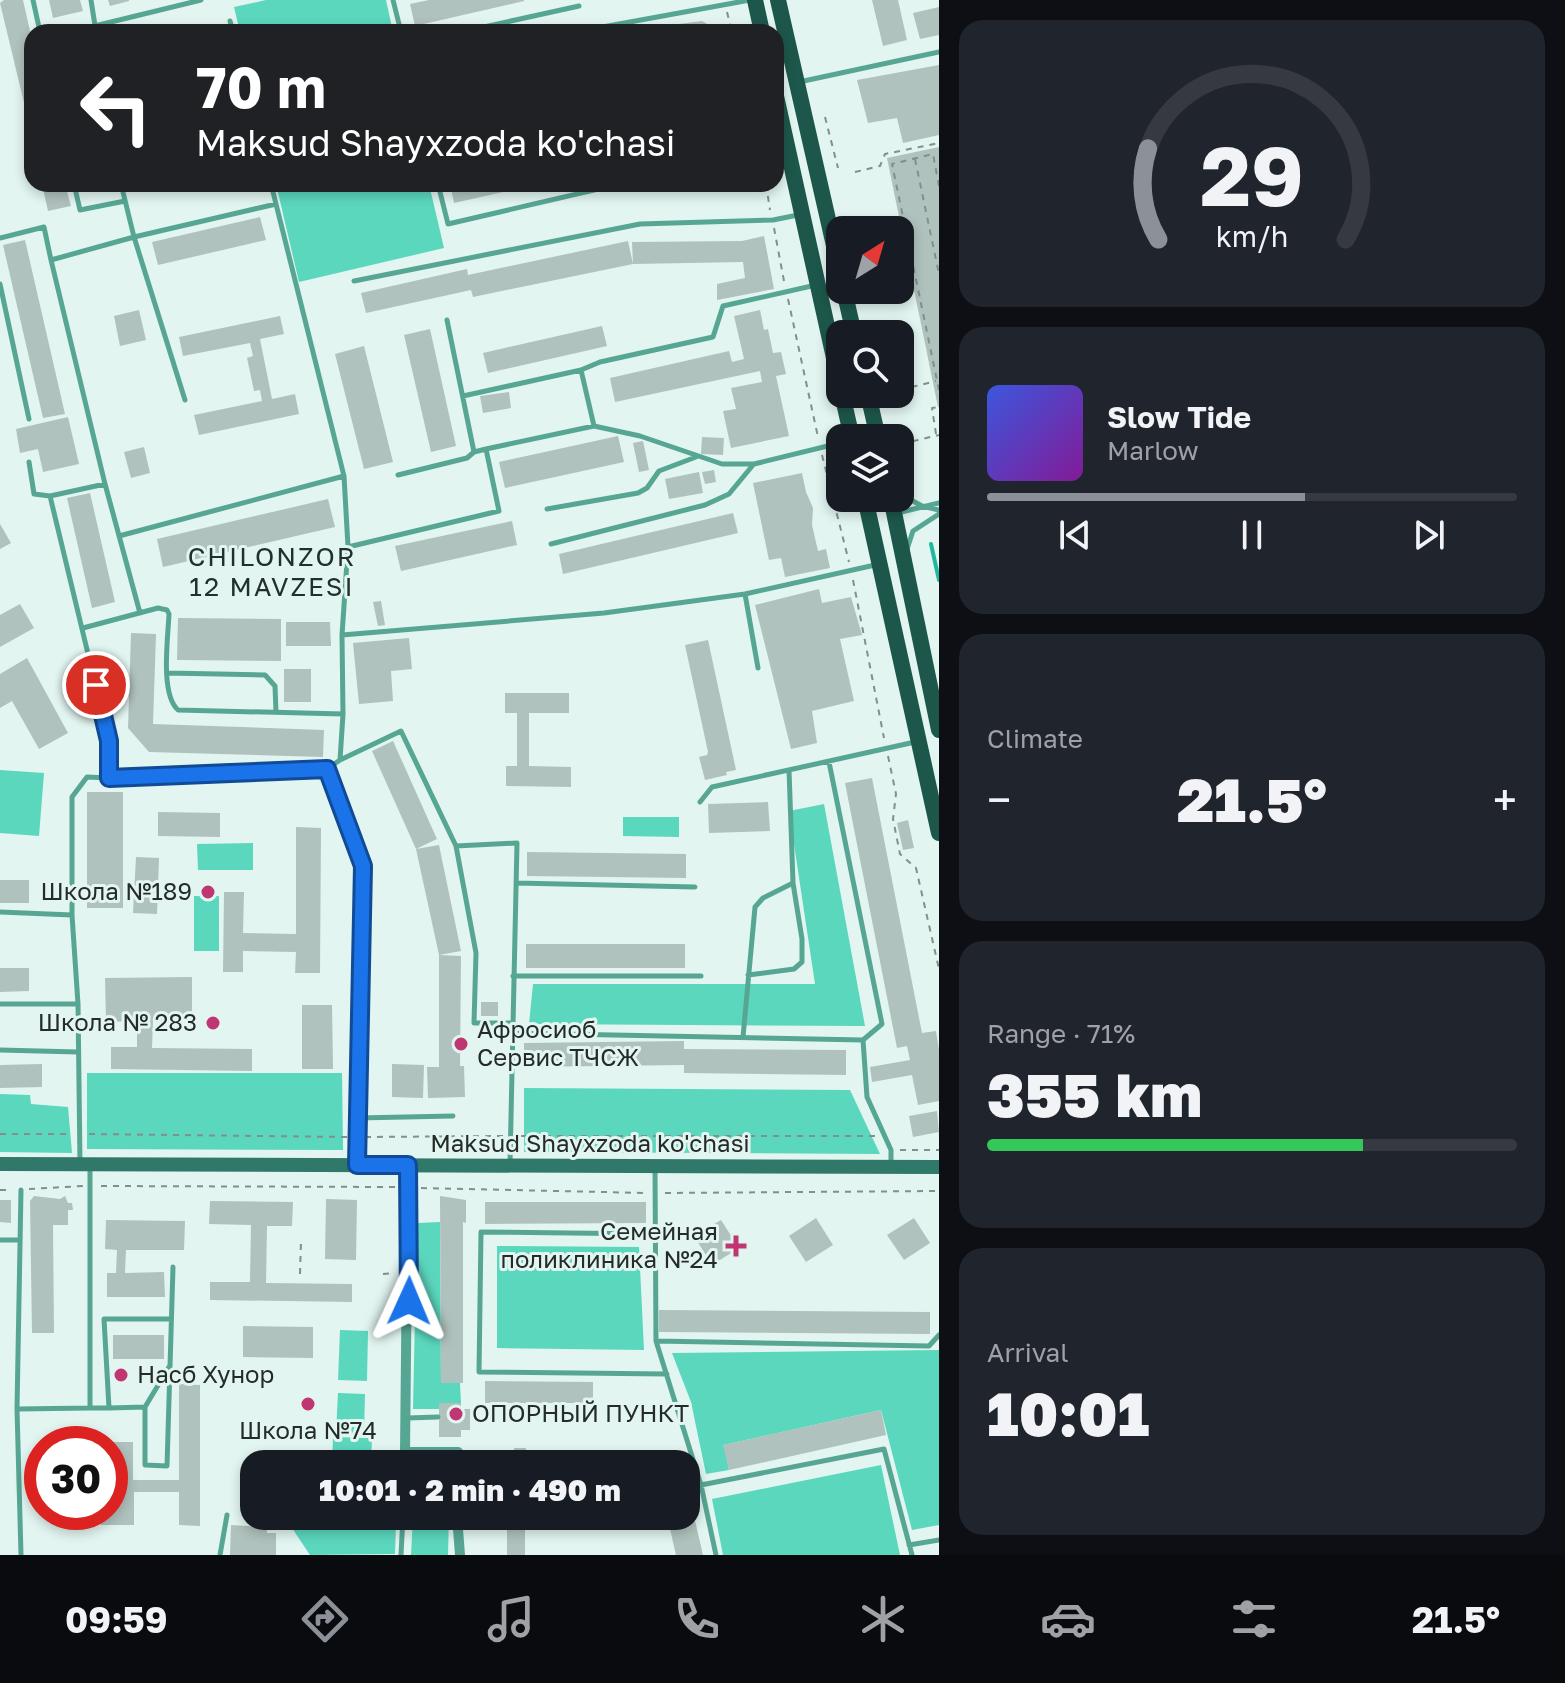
<!DOCTYPE html>
<html lang="en">
<head>
<meta charset="utf-8">
<style>
  body { margin:0; font-family:"Golos Text",sans-serif; background:#20242c; color:#f1f3f6; height:100vh; display:flex; flex-direction:column; font-size:30px; white-space:nowrap }
  * { box-sizing:border-box; margin:0 }
  p { font-size:26px; color:#9ea1a6 }
  .icon { flex:none; width:44px; height:44px; fill:none; stroke:currentColor; stroke-width:2; stroke-linecap:round; stroke-linejoin:round }
  .map { position:relative; flex:1; overflow:hidden }
  .side { display:flex; flex-direction:column; gap:20px; padding:20px; background:#0d0f14; width:626px }
  .side>* { flex:none }
  .banner { position:absolute; left:24px; top:24px; width:760px; height:168px; border-radius:24px; box-shadow:0 4px 12px #0003; background:#202124; color:#fff; overflow:hidden }
  .needle { width:52px; rotate:37deg }
  .tools { position:absolute; left:826px; top:216px; display:grid; gap:16px }
  .tools a { display:grid; place-items:center; width:88px; height:88px; border-radius:16px; background:#171b24; box-shadow:0 4px 12px #0003; font-size:40px }
  .speed { position:absolute; left:24px; top:1426px; display:flex; gap:16px; font-size:40px; font-weight:700; text-align:center }
  .speed>* { display:grid; place-content:center; width:104px; height:104px; border-radius:50%; background:#171b24; box-shadow:0 4px 12px #0003; line-height:1 }
  .speed .limit { border:12px solid #d22; background:#fff; color:#111 }
  .pin { position:absolute; display:grid; place-items:center; width:68px; height:68px; color:#fff; margin:-34px; border:4px solid #fff; border-radius:50%; box-shadow:0 2px 8px #0007 }
  .me { position:absolute; width:88px; margin:-44px; rotate:1deg; stroke-linejoin:round; filter:drop-shadow(0 0 6px #0008) }
  .turn { display:flex; align-items:center; gap:28px; height:168px; padding:0 40px; font-size:36px }
  .turn .icon { width:104px; height:104px; stroke-width:2.5 }
  .turn b { display:block; font-size:56px; line-height:68px }
  .big { font-size:60px; font-weight:800; line-height:1.1 }
  .side .widget { flex:1; display:flex; flex-direction:column; justify-content:center; gap:12px; min-width:0; padding:0 28px; border-radius:24px; background:#20242c }
  .side .dial { align-items:center; gap:0 }
  .dial svg { height:208px; overflow:visible; fill:none; stroke:#363941; stroke-width:7; stroke-linecap:round; text-anchor:middle }
  .dial text { fill:#f1f3f6; stroke:none }
  .song { display:flex; align-items:center; gap:24px }
  .cover { width:96px; height:96px; border-radius:12px; background:linear-gradient(135deg,hsl(230 70% 55%),hsl(290 70% 35%)) }
  .played { height:8px; border-radius:4px; background:linear-gradient(90deg,#8c9099 60%,#363941 60%) }
  .keys { display:flex; justify-content:space-around; direction:ltr }
  .heat { display:flex; justify-content:space-between; align-items:center; font-size:44px; direction:ltr }
  .charge { height:12px; border-radius:6px; background:linear-gradient(90deg,#34c759 71%,#363941 0) }
  .trip { position:absolute; left:240px; top:1450px; width:460px; height:80px; border-radius:24px; background:#171b24; box-shadow:0 4px 12px #0003; font-weight:800; line-height:80px; text-align:center }
  .tabs { display:flex; height:128px; justify-content:space-around; align-items:center; background:#090b0e; color:#9ea1a6 }
  .tabs .icon { width:56px; height:56px }
  .tabs .on { color:#8c9099 }
  .tabs b { font-size:36px; color:#f1f3f6 }
  main { display:flex; flex:1; min-height:0 }
  .map>svg:first-child { display:block }
</style>
</head>
<body>
<main>
<div class="map">
<svg width="939" height="1555" viewBox="0 0 939 1555">
  <rect width="100%" height="100%" fill="#e2f5f0"/>
  <!-- green -->
  <path fill="#5bd7be" d="M266 0H386L393 32H240L234 7Z
    M276 184H429L444 248 299 282Z
    M0 770 44 773 39 836 0 833Z
    M824 804 865 1026 529 1024 533 984H815L789 811Z
    M623 817H679V837L623 836Z
    M253 843V870H198L197 844Z
    M194 896H219V951H194Z
    M87 1073H342L343 1150 87 1149Z
    M524 1088 850 1090 880 1154 524 1152Z
    M0 1094 30 1095 31 1104 68 1107 72 1153 0 1152Z
    M440 1222 441 1383H460L461 1403H440L439 1409H413L417 1223Z
    M497 1246 639 1247 644 1350 497 1348Z
    M340 1330 368 1331 367 1381 338 1380Z
    M939 1350V1525L912 1530 881 1410 724 1445 729 1470 706 1474 691 1402 672 1353Z
    M338 1393 365 1394 364 1434 336 1433Z
    M333 1437 372 1438 371 1464H332Z
    M881 1465 900 1555H723L712 1499Z
    M413 1516H449L448 1555H411Z
    M286 1519 396 1524 395 1554 310 1555Z"/>
  <g fill="none" stroke-linecap="round" stroke-linejoin="round">
    <!-- stream -->
    <path stroke="#20b99f" stroke-width="4" d="M931 544 939 580"/>
  </g>
  <!-- building -->
  <path fill="#b0c2bd" d="M4 0H23L32 40V136L0 3Z
    M49 0H80L83 11 53 18Z
    M108 0H129V1L110 6Z
    M429 0H524V1L415 26 410 4Z
    M872 0H898L907 40 883 46Z
    M939 7V35L920 39 913 13Z
    M702 21 709 25 710 32H656V27Z
    M939 65V135L903 143 897 118 868 123 857 80Z
    M939 147V407H938L887 158Z
    M42 184H65L71 206 48 211Z
    M450 184H535V185L454 203Z
    M260 217 266 240 158 265 152 242Z
    M764 236 774 289 717 300V284L745 278 743 262 633 264 473 297 471 290 366 313 361 293 467 269 468 275 628 241 633 264 632 242 742 241Z
    M25 240 65 414 43 418 3 245Z
    M139 310 146 340 120 346 114 316Z
    M760 310 764 330 768 329 773 353 781 352 786 374 776 376 789 436 731 448 723 411 736 409 731 388 762 382 760 371 615 402 610 378 729 351 732 362 744 359 734 316Z
    M280 316 284 334 260 339 272 399 295 394 299 414 199 435 194 415 262 401 260 390 254 391 247 358 253 356 250 343 183 356 179 337Z
    M602 326 607 346 488 373 483 353Z
    M430 329 456 446 431 452 404 335Z
    M364 346 393 462 364 469 335 354Z
    M509 392 511 408 483 413 480 396Z
    M68 417 79 464 43 472 38 449 20 453 16 429Z
    M618 436 624 462 505 488 499 462Z
    M702 437 724 438 723 455 701 454Z
    M643 441 649 470 639 472 633 443Z
    M144 447 150 473 131 478 124 452Z
    M714 470 716 482 705 484 702 472Z
    M699 472 703 493 669 499 665 479Z
    M802 473 806 492 813 508 812 525 818 551 826 549 830 568 785 577 781 558 769 560 753 483Z
    M90 493 115 602 92 608 67 498Z
    M328 499 335 527 163 567 157 539Z
    M733 513 738 533 563 574 559 554Z
    M512 521 517 545 401 571 395 546Z
    M0 524 11 543 0 549Z
    M819 589 822 603 851 597 862 635 840 639 854 701 812 711 817 743 791 749 755 605Z
    M381 601 385 625 378 626 373 602Z
    M20 604 34 628 0 647V615Z
    M178 618 281 619V661L177 660Z
    M286 622H330L331 646H286Z
    M131 633 156 634 153 724 324 730 323 757 149 752 128 728Z
    M409 638 412 669 391 671 393 701 359 704 353 643Z
    M708 640 736 770 726 772 727 775 705 780 699 757 707 755 708 752 685 645Z
    M27 658 68 733 39 749 12 701 0 708V674Z
    M284 669H311V702H284Z
    M505 693H569V713H529V766L571 767V787L506 786V766H517V713H505Z
    M393 741 437 839 416 849 372 751Z
    M872 778 922 1033 936 1031 939 1050V1101L918 1105 912 1075 872 1082 870 1067 910 1060 907 1046 897 1048 845 783Z
    M87 792H123V908H87Z
    M768 802 770 831 709 833 708 804Z
    M158 812 220 813V837L158 836Z
    M908 820 914 848 903 850 897 823Z
    M296 827 321 828 320 973H295L296 952 243 951V972H223L224 892H244L243 933 296 934Z
    M439 845 461 951 439 955 416 849Z
    M527 852 686 854V878L527 876Z
    M136 857 159 858 157 914 133 913Z
    M0 880H29V903H0Z
    M526 944H685V968H526Z
    M439 955 461 956 460 1066H464L465 1097 428 1098 427 1067H439Z
    M0 968H29V991L0 992Z
    M192 977V1021H153L152 1048 252 1049V1071L111 1069V1047H137V1021L106 1022 105 978Z
    M481 1002H498V1016H481Z
    M302 1005H332L333 1069H302Z
    M684 1041V1049L846 1050V1075L684 1073V1065L524 1067V1043Z
    M42 1064V1087L0 1088V1065Z
    M392 1064 424 1065 423 1098 392 1097Z
    M937 1111 939 1132 913 1137 909 1116Z
    M34 1196 60 1199 65 1196 68 1203H72L73 1210H68V1225H53L54 1333H32L30 1201Z
    M440 1196 466 1200V1223L463 1222V1383H441Z
    M326 1199 357 1200 356 1260 325 1259Z
    M0 1200H11V1223L0 1222Z
    M210 1201 293 1202 292 1226H267L266 1283 352 1284V1302L210 1300V1282H250L251 1225 209 1224Z
    M485 1202H646V1223L485 1224Z
    M816 1218 833 1245 806 1262 789 1236Z
    M914 1218 930 1243 904 1260 887 1235Z
    M106 1220 185 1221 184 1250H126L125 1273 164 1272 165 1297H107V1273H116L117 1250 105 1249Z
    M721 1220 739 1248 712 1265 694 1236Z
    M659 1310 930 1312V1334L659 1332Z
    M243 1326 313 1327V1358L243 1357Z
    M113 1335H164V1359H113Z
    M485 1381 593 1382V1403H485Z
    M179 1384 200 1385V1526L179 1525V1492H134V1525H101V1512H110V1442H133V1480H179Z
    M439 1403H461V1409H470V1430H461V1437H439Z
    M881 1410 886 1435 729 1470 723 1445Z
    M514 1448H526V1464H514Z
    M539 1450H547V1463H539Z
    M593 1450H599L600 1462H593Z
    M680 1455 682 1464H655V1461Z
    M686 1486H687L703 1555H676L667 1516H686Z
    M507 1516H525V1555H507Z
    M231 1525 267 1527V1533H276V1555H230Z"/>
  <g fill="none" stroke-linecap="round" stroke-linejoin="round">
    <!-- path -->
    <path stroke="#828f8c" stroke-width="2" stroke-dasharray="6 6" stroke-linecap="butt" d="M727 12 732 32
      M825 117 838 168
      M915 159 939 274
      M855 172 880 166 885 154 939 143
      M766 184 770 210
      M775 184V185
      M939 186 933 154 892 164 939 390
      M774 228 784 281
      M788 299 818 437
      M900 390 936 381
      M936 434 932 408 939 407
      M901 444 939 435
      M822 455 849 562
      M853 580 884 738
      M888 756 896 794 893 819 900 854 916 868 939 969
      M0 1134H71
      M89 1134 347 1137
      M521 1136H875
      M365 1137 503 1136
      M900 1150H939
      M101 1186 395 1187
      M421 1188 647 1193
      M29 1189 83 1186
      M0 1190H11
      M665 1193 939 1191
      M300 1274 301 1241
      M383 1274 394 1273"/>
    <!-- lane -->
    <path stroke="#57a694" stroke-width="5" d="M33 0 40 32
      M91 0 96 32
      M393 0 401 32
      M230 21 233 32
      M597 28 750 0
      M70 32 201 0
      M461 32 579 6
      M799 82 939 52
      M74 184 80 210 125 201
      M438 184 448 224 620 184
      M122 188 140 184
      M0 238 44 227 51 260 134 237 121 184
      M51 260 105 484
      M354 281 640 224 773 220 798 215
      M0 284 29 419
      M447 320 474 452 486 449
      M463 396 581 370
      M185 400 134 237 276 204
      M594 426 640 436 722 464H754L840 443
      M29 462 34 494 50 496 105 484 140 613
      M398 475 467 458 474 452
      M900 494 922 506 939 510
      M50 496 109 741V778L87 777 72 797V915L78 1004 80 1163
      M547 509 638 493 647 488 659 471 696 457
      M897 513 939 503
      M119 536 344 476 271 184
      M551 544 705 505 729 494 753 465
      M348 547 499 511 486 449 594 426 581 370 600 362 713 337 723 306 816 285
      M907 549 913 531 939 514
      M745 594 758 668
      M83 628 158 608 167 610 169 614C168 638 160 694 178 710L343 714
      M342 635 348 547 344 476
      M167 673 265 675 275 686 276 712
      M340 760 401 731 456 846 517 843 510 1163
      M829 762 882 1024 863 1040 867 1097 891 1150V1165
      M327 769 340 760 343 714 342 635 604 613 745 594 875 565
      M109 778 327 769 363 866 357 1164
      M700 802 712 787 915 742
      M456 846 476 953 474 1023H512
      M516 883 695 887
      M0 912 72 915
      M748 975 794 969 802 962V939L793 883
      M513 976H701
      M0 1004H78
      M512 1033 863 1040
      M743 1037 755 907 763 898 793 883 789 770
      M0 1050 78 1052
      M357 1118 453 1116
      M655 1168 656 1341 701 1485 716 1555
      M655 1234 481 1232 479 1372 667 1374
      M0 1240H20
      M656 1341 929 1346 939 1335
      M169 1367 145 1407V1465L167 1466 173 1267
      M145 1407 109 1408 104 1319H171
      M90 1408H109
      M17 1409 21 1190
      M407 1418 438 1417
      M701 1485 884 1449 912 1555
      M331 1516 402 1520
      M909 1545 939 1540
      M21 1555 17 1409 90 1408V1167
      M220 1555 227 1515
      M401 1555 403 1516"/>
    <!-- street -->
    <path stroke="#57a694" stroke-width="10" d="M408 1165 405 1452H458V1464
      M457 1516 460 1555"/>
    <!-- secondary -->
    <path stroke="#307869" stroke-width="14" d="M0 1164 939 1167"/>
    <!-- primary -->
    <path stroke="#1d574b" stroke-width="16" d="M755 0 762 32
      M778 0 840 272
      M776 96 840 385
      M844 290 854 334
      M842 394 852 438
      M868 394 878 438
      M865 498 939 833
      M891 498 939 730"/>
  </g>
  <g fill="none" stroke-linecap="round" stroke-linejoin="round">
    <defs>
      <path id="route" d="M96 685 109 741V778L327 769 363 866 357 1165H408L409 1301"/>
    </defs>
    <!-- route casing -->
    <use href="#route" stroke="#114b97" stroke-width="20"/>
    <!-- route -->
    <use href="#route" stroke="#1a73e8" stroke-width="14"/>
  </g>
  <!-- markers -->
  <g fill="#bf3673" stroke="#e2f5f0" stroke-width="3">
    <circle cx="208" cy="892" r="8"/>
    <circle cx="213" cy="1023" r="8"/>
    <circle cx="461" cy="1044" r="8"/>
    <path d="M732 1234h8v8h8v8h-8v8h-8v-8h-8v-8h8z"/>
    <circle cx="121" cy="1375" r="8"/>
    <circle cx="308" cy="1404" r="8"/>
    <circle cx="456" cy="1414" r="8"/>
  </g>
  <g text-anchor="middle" stroke-width="6" stroke-linejoin="round" paint-order="stroke">
    <!-- poi labels -->
    <g font-size="24" fill="#242b29" stroke="#e2f5f0" text-anchor="end">
      <text x="192" y="900">Школа №189</text>
      <text x="197" y="1031">Школа № 283</text>
      <text x="477" y="1038" text-anchor="start">Афросиоб<tspan x="477" dy="28">Сервис ТЧСЖ</tspan></text>
      <text x="718" y="1240">Семейная<tspan x="718" dy="28">поликлиника №24</tspan></text>
      <text x="137" y="1383" text-anchor="start">Насб Хунор</text>
      <text x="472" y="1422" text-anchor="start">ОПОРНЫЙ ПУНКТ</text>
      <text x="308" y="1439" text-anchor="middle">Школа №74</text>
    </g>
    <!-- street labels -->
    <g font-size="24" fill="#242b29" stroke="#e2f5f0">
      <text x="590" y="1152">Maksud Shayxzoda ko'chasi</text>
    </g>
    <!-- neighbourhood labels -->
    <g font-size="26" letter-spacing="2" fill="#22302d" stroke="#e2f5f0">
      <text x="272" y="566">CHILONZOR<tspan x="272" dy="30">12 MAVZESI</tspan></text>
    </g>
  </g>
</svg>
<div class="tools">
<a><svg class="needle" viewBox="-14 -14 28 28"><path d="M0-13l5 13h-10z" fill="#e53935"/><path d="M0 13l5-13h-10z" fill="#9ea1a6"/></svg></a>
<a><svg class="icon" aria-label="search" viewBox="0 0 24 24"><circle cx="10" cy="10" r="6"/><path d="M15 15l6 6"/></svg></a>
<a><svg class="icon" aria-label="layers" viewBox="0 0 24 24"><path d="M12 4l9 5-9 5-9-5zM3 14l9 5 9-5"/></svg></a>
</div>
<div class="speed"><div class="limit">30</div></div>
<div class="pin" style="left:96px;top:685px;background:#d93025"><svg class="icon" aria-label="arrive" viewBox="0 0 24 24"><path d="M6 21V4h12l-3 4 3 4H6"/></svg></div>
<svg class="me" style="left:409px;top:1301px" viewBox="-20 -20 40 40"><path d="M0-17L14 15 0 8-14 15z" fill="#1a73e8" stroke="#fff" stroke-width="4"/></svg>
<div class="trip">10:01 · 2 min · 490 m</div>
<div class="banner">
<div class="turn"><svg class="icon" aria-label="left" viewBox="0 0 24 24"><path d="M17 20v-9H6M10 6l-5 5 5 5"/></svg><div><b>70 m</b>Maksud Shayxzoda ko'chasi</div></div>
</div>
</div>
<section class="side">
<div class="widget dial"><svg viewBox="0 0 100 80">
<path d="M14 69A42 42 0 1 1 86 69"/>
<path d="M14 69A42 42 0 0 1 10 34" stroke="#8c9099"/>
<text x="50" y="56" font-size="32" font-weight="700">29</text>
<text x="50" y="72" font-size="11">km/h</text>
</svg></div>
<div class="widget">
<div class="song"><i class="cover"></i><div><b>Slow Tide</b><p>Marlow</p></div></div>
<div class="played"></div>
<div class="keys"><svg class="icon" aria-label="previous" viewBox="0 0 24 24"><path d="M18 5L8 12l10 7zM5 5v14"/></svg><svg class="icon" aria-label="pause" viewBox="0 0 24 24"><path d="M8 5v14M16 5v14"/></svg><svg class="icon" aria-label="next" viewBox="0 0 24 24"><path d="M6 5l10 7-10 7zM19 5v14"/></svg></div>
</div>
<div class="widget"><p>Climate</p>
<div class="heat"><a>−</a><b class="big">21.5°</b><a>+</a></div>
</div>
<div class="widget"><p>Range · 71%</p><b class="big">355 km</b><div class="charge"></div></div>
<div class="widget"><p>Arrival</p><b class="big">10:01</b></div>
</section>
</main>
<nav class="tabs">
<b>09:59</b>
<svg class="icon on" aria-label="directions" viewBox="0 0 24 24"><path d="M12 3l9 9-9 9-9-9zM9 14v-3h6M13 9l2 2-2 2"/></svg>
<svg class="icon" aria-label="music" viewBox="0 0 24 24"><path d="M9 18V5l10-2v13"/><circle cx="6" cy="18" r="3"/><circle cx="16" cy="16" r="3"/></svg>
<svg class="icon" aria-label="phone" viewBox="0 0 24 24"><path d="M5 4h4l2 5-3 2q2 4 5 5l2-3 5 2v4C11 20 4 13 5 4z"/></svg>
<svg class="icon" aria-label="climate" viewBox="0 0 24 24"><path d="M12 3v18M4 7l16 10M4 17L20 7"/></svg>
<svg class="icon" aria-label="car" viewBox="0 0 24 24"><path d="M5 17H2v-5l4-1 3-4h7l3 4 3 1v5h-3M9 17h6M6 11h13"/><circle cx="7" cy="17" r="2"/><circle cx="17" cy="17" r="2"/></svg>
<svg class="icon" aria-label="filters" viewBox="0 0 24 24"><path d="M4 7h16M4 17h16"/><circle cx="9" cy="7" r="2"/><circle cx="15" cy="17" r="2"/></svg>
<b>21.5°</b>
</nav>
</body>
</html>
